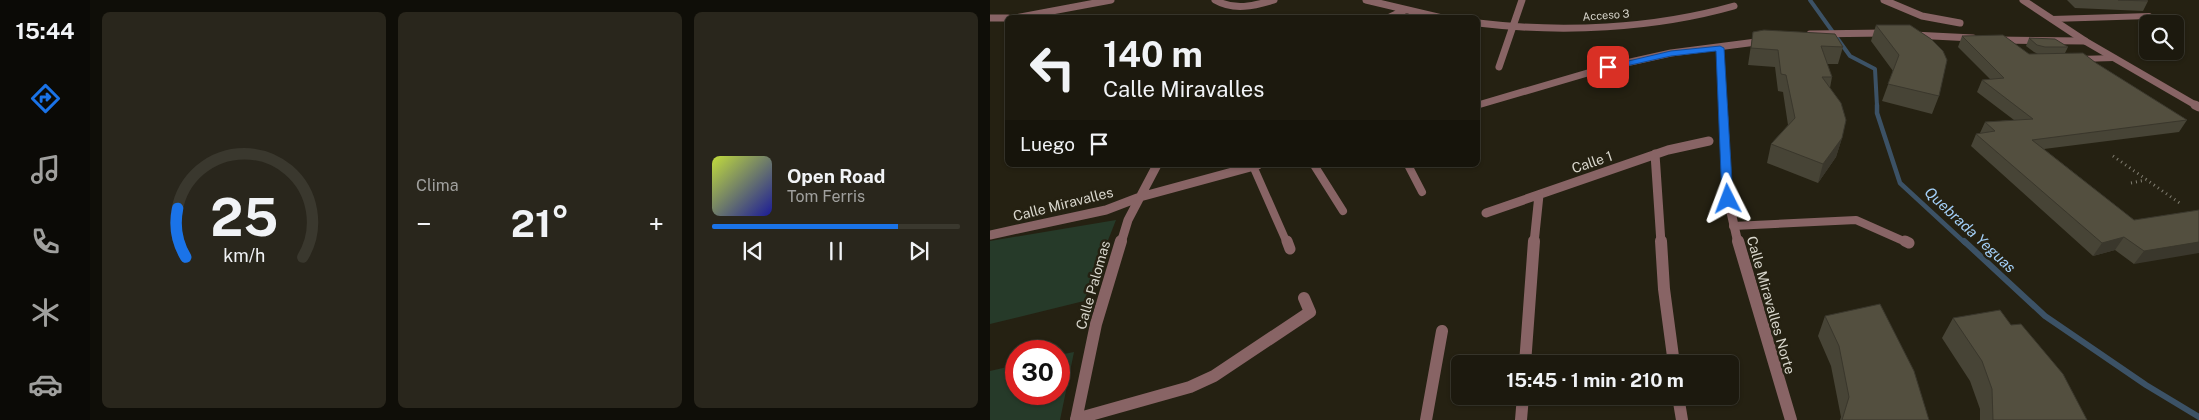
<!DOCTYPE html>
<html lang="es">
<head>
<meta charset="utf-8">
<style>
  body { margin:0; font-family:"Public Sans",sans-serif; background:#29261c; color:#f1f3f6; height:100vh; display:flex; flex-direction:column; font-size:19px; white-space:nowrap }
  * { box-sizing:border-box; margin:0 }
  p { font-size:16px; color:#a0a09e }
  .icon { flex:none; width:28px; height:28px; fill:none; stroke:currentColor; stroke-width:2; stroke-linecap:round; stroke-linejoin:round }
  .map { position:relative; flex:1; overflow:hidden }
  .panel { display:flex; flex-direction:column; gap:12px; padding:12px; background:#0f0e08; width:900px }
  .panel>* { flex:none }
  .top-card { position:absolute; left:15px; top:15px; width:475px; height:152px; border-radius:8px; box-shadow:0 1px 4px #0004,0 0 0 1px #3a382e; background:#1c190e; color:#f1f3f6; overflow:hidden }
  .controls { position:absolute; left:1149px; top:15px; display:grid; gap:10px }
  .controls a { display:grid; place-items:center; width:45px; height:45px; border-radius:8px; background:#1c190e; box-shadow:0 1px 4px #0004,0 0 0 1px #3a382e; font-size:25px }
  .speed { position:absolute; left:15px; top:340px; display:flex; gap:10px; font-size:25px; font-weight:700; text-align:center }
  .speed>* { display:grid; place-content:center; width:65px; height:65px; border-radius:50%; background:#1c190e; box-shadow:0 1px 4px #0004,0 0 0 1px #3a382e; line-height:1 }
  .speed .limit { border:8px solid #d22; background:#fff; color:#111 }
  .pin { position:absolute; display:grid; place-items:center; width:42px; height:42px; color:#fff; margin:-21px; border-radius:10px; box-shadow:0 2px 8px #0006 }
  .me { position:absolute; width:55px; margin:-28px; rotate:357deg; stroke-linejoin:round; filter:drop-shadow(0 0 4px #0008) }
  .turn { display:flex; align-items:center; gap:18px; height:105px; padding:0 15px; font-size:22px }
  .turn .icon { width:65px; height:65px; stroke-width:2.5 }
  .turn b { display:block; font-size:35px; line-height:42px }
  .then { display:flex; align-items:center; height:48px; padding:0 15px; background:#0003; gap:10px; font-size:19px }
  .big { font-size:38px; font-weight:700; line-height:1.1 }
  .panel .card { flex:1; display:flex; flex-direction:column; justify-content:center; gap:8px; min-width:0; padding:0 18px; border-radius:8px; background:#29261c }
  .panel .dial { align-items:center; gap:0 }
  .dial svg { height:130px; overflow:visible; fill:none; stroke:#3a382e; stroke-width:7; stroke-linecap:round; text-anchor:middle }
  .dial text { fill:#f1f3f6; stroke:none }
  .song { display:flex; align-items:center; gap:15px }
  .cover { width:60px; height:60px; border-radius:8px; background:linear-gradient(135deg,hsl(70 70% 55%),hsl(240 70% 35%)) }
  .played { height:5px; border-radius:2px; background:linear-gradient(90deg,#1a73e8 75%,#3a382e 75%) }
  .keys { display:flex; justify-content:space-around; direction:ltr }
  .heat { display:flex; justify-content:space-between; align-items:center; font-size:28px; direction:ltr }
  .panel .tiles { flex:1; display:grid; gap:12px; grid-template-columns:repeat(3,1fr) }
  .trip { position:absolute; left:461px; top:355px; width:288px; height:50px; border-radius:8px; background:#1c190e; box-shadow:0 1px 4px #0004,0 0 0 1px #3a382e; font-weight:700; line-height:50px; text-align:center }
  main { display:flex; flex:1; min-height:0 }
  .tabs { display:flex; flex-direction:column; width:90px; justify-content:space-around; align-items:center; background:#0b0a06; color:#a0a09e }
  .tabs .icon { width:35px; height:35px }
  .tabs .selected { color:#1a73e8 }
  .tabs b { font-size:22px; color:#f1f3f6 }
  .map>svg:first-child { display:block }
</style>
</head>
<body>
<main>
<nav class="tabs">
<b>15:44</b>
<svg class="icon selected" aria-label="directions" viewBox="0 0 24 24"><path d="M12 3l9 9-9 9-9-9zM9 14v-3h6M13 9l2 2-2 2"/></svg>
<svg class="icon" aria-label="music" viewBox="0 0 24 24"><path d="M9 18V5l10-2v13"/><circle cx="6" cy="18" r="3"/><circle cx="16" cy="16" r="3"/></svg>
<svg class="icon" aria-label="phone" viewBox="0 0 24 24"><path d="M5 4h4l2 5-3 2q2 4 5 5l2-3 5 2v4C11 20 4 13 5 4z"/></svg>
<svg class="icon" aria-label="climate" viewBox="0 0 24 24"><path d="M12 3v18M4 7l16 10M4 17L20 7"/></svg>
<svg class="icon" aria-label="car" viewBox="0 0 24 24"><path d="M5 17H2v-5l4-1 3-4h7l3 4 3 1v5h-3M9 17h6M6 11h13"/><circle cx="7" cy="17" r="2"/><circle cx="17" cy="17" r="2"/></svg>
</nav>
<section class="panel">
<div class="tiles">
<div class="card dial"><svg viewBox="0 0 100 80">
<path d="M14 69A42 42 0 1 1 86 69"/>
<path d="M14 69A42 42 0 0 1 9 39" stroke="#1a73e8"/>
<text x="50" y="56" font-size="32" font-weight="700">25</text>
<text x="50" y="72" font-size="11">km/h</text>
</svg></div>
<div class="card"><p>Clima</p>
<div class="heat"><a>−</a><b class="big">21°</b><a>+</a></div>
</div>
<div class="card">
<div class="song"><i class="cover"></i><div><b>Open Road</b><p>Tom Ferris</p></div></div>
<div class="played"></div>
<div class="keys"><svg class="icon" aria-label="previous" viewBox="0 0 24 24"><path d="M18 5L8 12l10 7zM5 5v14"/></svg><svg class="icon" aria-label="pause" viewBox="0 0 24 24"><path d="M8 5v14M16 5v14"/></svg><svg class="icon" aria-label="next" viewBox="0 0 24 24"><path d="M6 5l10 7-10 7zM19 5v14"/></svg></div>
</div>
</div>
</section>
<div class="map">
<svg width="1209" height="420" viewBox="0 0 1209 420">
  <rect width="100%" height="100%" fill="#252112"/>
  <!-- green -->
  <path fill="#263a29" d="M126 220 94 301 0 324V241Z
    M84 352 70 420H0V371L26 365V394H69V355Z"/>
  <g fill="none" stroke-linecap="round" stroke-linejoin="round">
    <!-- stream-far2 -->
    <path stroke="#3c5266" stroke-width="4" d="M820 0 860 56 885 69 887 106"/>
    <!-- stream-far1 -->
    <path stroke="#3c5266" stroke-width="4.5" d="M887 105V113L910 183 975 243"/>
    <!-- stream -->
    <path stroke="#3c5266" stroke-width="6" d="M974 241 1055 316 1156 385 1209 417"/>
    <!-- path -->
    <path stroke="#827f72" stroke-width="3" stroke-dasharray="1 4" stroke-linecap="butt" d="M1123 156 1191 204
      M1141 183 1156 180"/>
    <!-- service-far2 -->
    <path stroke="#886465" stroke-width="6" d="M1062 19 1159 16
      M1089 59 1124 58"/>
    <!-- service-far1 -->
    <path stroke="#886465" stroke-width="8" d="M324 165 353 211
      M418 165 432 192
      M263 166 297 243
      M743 226 866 220 918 243"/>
    <!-- service -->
    <path stroke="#886465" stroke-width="11" d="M297 241 300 249
      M915 241 919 243"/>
    <!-- minor-far2 -->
    <path stroke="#886465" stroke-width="7" d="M225 0C244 11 264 6 284 0
      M376 0 452 18
      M894 0 932 16 970 23
      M0 18H18
      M25 18 121 0
      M398 18 415 10
      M488 23C571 33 663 29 744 6
      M820 34 896 33
      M923 35 983 38
      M1007 40 1095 41
      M730 48 733 106
      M509 67 532 0
      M488 105 618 67 681 53 774 41"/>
    <!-- minor-far1 -->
    <path stroke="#886465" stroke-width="9" d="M733 105 738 199 748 243
      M665 154 671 243
      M496 213 678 150 719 141
      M0 235 116 210 150 197 268 165
      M131 243 138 220 167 165
      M544 243 549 195"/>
    <!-- minor -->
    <path stroke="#886465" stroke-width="12" d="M671 241 674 289 684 364
      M748 241 801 420
      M535 364 544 241
      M688 396 692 420
      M86 419 200 387 224 376 320 312 314 298
      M86 420 106 324 131 241
      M436 420 452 331
      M531 420 533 396"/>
    <!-- tertiary-far1 -->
    <path stroke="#886465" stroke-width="7" d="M1033 0 1095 41 1207 106"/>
    <!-- tertiary -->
    <path stroke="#886465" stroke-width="9" d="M1205 105 1209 107"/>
  </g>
  <!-- wall -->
  <path fill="#474436" d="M1077 0H1157L1158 1 1153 11 1085 8Z
    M886 25 949 96 942 114 892 101 903 71 881 41Z
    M763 32 853 47 848 64H837L842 77 840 88 852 138 846 157 828 183 777 163 781 144 798 125 793 92 788 91 785 67 758 65Z
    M972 36 1039 54H1048L1044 52 1036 46 1039 38 1078 47 1075 53 1106 63 1197 120 1189 132 1054 149 1144 220 1209 210 1144 264 1125 250 1103 256 981 146 986 134 990 133 995 122 1024 120 987 92 992 80 1000 79 968 47Z
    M835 316 939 420H850L851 417 841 366 828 336Z
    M963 318 1097 420H990V409L980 381 952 338Z"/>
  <!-- shaded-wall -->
  <path fill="#3a372c" d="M852 138 846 157 828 183 833 164Z
    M1134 237 1125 250 1103 256 1112 243Z
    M1209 242V253L1144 264 1154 251Z"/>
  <!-- building -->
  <path fill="#534f3f" stroke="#3a372c" d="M1128 0H1157L1158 1Z
    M886 25H920L941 39 953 51 957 60 949 96 898 84 909 55Z
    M774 30 845 34 853 47 831 46 842 77H832L851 103 856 120 852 138 833 164 781 144 805 118 796 75 791 74 788 50 761 48 763 32Z
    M1013 35 1039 54 1093 53 1106 63 1197 120 1042 140 1144 220 1209 210V242L1154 251 1134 237 1112 243 986 134 1005 131 995 122 1043 119 992 80 1014 78 972 36Z
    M1039 38 1065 39 1078 47H1055L1047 45Z
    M890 304 924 371 939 420H852L859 397 849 346 835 316Z
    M1010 310 1021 325 1031 324 1073 374 1096 418 1097 420H1003L1002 389 992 361 963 318Z"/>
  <!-- route -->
  <path fill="#1a73e8" stroke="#114b97" d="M730 46 734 48 743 199 738 202 732 199 726 51 681 56 618 70 613 67 681 51Z"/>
  <g text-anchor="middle" stroke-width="5" stroke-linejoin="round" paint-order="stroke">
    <!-- far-street labels -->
    <g font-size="11" fill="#d8d6cc" stroke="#252112">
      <text transform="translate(616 15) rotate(-4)" y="4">Acceso 3</text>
    </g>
    <!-- street labels -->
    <g font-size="14" fill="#d8d6cc" stroke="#252112">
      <text transform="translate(602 162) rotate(-19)" y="5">Calle 1</text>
      <text transform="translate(73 204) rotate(-14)" y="5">Calle Miravalles</text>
      <text transform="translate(103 285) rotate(-74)" y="5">Calle Palomas</text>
      <text transform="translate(781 305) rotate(74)" y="5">Calle Miravalles Norte</text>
    </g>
    <!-- water labels -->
    <g font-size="15" font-style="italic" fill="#a3cff7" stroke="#252112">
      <text transform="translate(980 230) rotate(43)" y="5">Quebrada Yeguas</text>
    </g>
  </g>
</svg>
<div class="controls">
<a><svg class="icon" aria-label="search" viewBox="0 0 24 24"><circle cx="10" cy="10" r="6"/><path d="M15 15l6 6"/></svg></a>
</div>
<div class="speed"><div class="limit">30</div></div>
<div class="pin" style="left:618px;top:67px;background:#d93025"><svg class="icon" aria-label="arrive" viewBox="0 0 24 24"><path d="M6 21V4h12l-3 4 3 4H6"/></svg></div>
<svg class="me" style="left:738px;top:199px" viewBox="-20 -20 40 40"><path d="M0-17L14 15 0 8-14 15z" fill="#1a73e8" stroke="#fff" stroke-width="4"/></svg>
<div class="trip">15:45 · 1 min · 210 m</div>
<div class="top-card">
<div class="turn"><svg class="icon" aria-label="left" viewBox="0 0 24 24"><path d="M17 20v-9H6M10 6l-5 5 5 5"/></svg><div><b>140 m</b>Calle Miravalles</div></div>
<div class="then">Luego<svg class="icon" aria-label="arrive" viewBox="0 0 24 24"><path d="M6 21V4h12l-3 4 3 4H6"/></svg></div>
</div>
</div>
</main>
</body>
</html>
